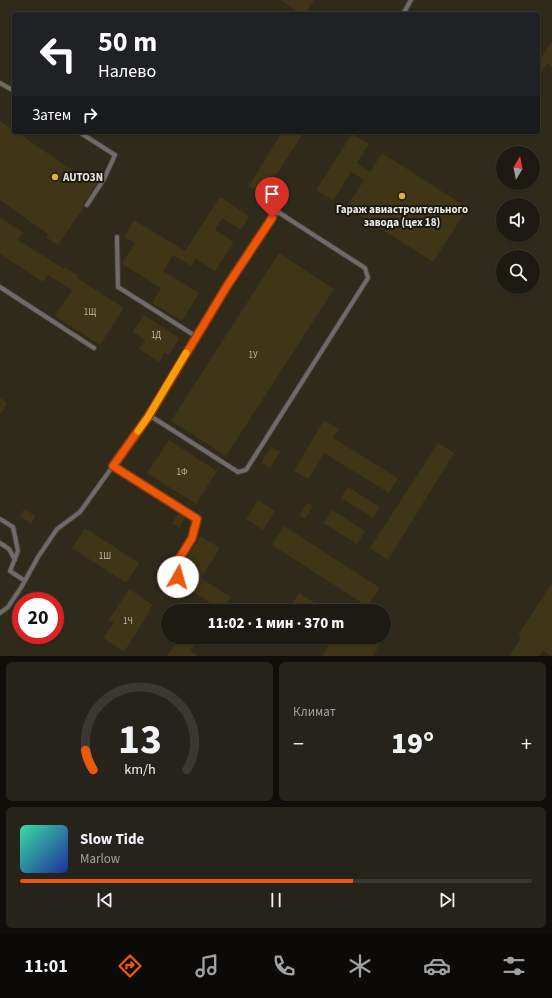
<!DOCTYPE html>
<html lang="ru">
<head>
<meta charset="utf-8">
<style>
  body { margin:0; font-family:"Source Sans 3",sans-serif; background:#25231c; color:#f1f3f6; height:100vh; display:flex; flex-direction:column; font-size:15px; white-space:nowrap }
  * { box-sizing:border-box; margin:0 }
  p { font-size:13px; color:#a0a1a0 }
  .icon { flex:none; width:22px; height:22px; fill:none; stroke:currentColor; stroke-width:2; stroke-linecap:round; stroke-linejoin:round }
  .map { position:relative; height:656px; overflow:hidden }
  .side { display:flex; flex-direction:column; gap:6px; padding:6px; background:#0f0e0a; flex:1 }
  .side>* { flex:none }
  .banner { position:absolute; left:12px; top:12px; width:528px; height:122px; border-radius:4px; box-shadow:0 1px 3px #0004,0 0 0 1px #3a3833; background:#202124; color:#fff; overflow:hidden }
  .needle { width:26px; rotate:10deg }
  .tools { position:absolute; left:496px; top:146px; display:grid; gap:8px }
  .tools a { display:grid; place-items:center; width:44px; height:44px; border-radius:50%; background:#1c1a13; box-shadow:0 1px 3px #0004,0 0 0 1px #3a3833; font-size:20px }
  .speed { position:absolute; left:12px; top:592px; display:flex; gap:8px; font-size:20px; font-weight:700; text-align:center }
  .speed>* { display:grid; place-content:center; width:52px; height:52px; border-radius:50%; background:#1c1a13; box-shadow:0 1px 3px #0004,0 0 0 1px #3a3833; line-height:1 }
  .speed .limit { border:6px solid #d22; background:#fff; color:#111 }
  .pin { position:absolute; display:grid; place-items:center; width:34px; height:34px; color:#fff; margin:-41px -17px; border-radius:50% 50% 50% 0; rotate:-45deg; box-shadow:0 0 4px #0007 }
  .pin .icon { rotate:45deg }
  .me { position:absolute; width:44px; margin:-22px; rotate:7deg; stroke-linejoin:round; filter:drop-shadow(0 0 3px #0008) }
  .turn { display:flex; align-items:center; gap:14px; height:84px; padding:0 20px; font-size:18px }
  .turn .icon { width:52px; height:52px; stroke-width:2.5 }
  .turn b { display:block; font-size:28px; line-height:34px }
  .then { display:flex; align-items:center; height:38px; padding:0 20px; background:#0003; gap:8px; font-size:15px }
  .big { font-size:30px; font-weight:800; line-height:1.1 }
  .side .tile { flex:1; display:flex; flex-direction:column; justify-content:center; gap:6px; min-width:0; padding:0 14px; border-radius:6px; background:#25231c }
  .side .dial { align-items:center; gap:0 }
  .dial svg { height:104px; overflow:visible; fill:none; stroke:#3a3833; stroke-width:7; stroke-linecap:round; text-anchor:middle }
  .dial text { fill:#f1f3f6; stroke:none }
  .song { display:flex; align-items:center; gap:12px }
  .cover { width:48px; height:48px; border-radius:6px; background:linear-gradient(135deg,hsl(160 70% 55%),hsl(230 70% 35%)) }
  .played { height:4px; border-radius:2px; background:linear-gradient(90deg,#ea580c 65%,#3a3833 65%) }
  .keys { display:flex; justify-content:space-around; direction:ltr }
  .heat { display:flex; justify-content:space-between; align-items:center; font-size:22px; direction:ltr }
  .side .tiles { flex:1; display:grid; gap:6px; grid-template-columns:1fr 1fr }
  .tile:last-child { grid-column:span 2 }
  .trip { position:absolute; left:161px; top:604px; width:230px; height:40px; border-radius:20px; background:#1c1a13; box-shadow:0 1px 3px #0004,0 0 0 1px #3a3833; font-weight:800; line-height:40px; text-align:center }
  .dock { display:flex; height:64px; justify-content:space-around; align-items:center; background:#0b0a08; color:#a0a1a0 }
  .dock .icon { width:28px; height:28px }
  .dock .current { color:#ea580c }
  .dock b { font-size:18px; color:#f1f3f6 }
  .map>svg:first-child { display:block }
</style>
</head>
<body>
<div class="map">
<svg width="552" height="656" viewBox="0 0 552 656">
  <rect width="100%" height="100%" fill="#262319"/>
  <!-- built -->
  <path fill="#2f2a1a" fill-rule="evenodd" d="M0 0H552V656H0ZM14 14H538V132H14ZM503 153H533V183H503ZM503 205H533V235H503ZM503 257H533V287H503ZM21 601H55V635H21ZM168 611H384V637H168Z"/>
  <!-- building -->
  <path fill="#403516" d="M280 0H314L305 14H302Z
    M552 41V67L547 63 538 77V56L541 58Z
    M0 121 14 130V132H17L86 180 89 175 98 182 84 203V207L58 245 46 237 48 234 0 200Z
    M282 132H304L263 195 249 186Z
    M352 134 369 144 357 163 370 172 382 153 468 208 433 262 347 207 364 180 351 172 333 201 316 190Z
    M220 197 249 216 241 230 222 218 215 230 234 242 215 271 196 259 191 266 173 255 163 271 199 293 182 321 152 303 161 288 122 264 135 243 124 237 134 220 185 251Z
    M0 218 23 232 18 240 64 269 65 267 78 276 77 278 124 308 100 345 55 316 72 290 48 275 43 282 0 254Z
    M279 253 334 289 226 456 171 421Z
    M144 315 179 338 169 355 165 353 159 362 139 349 145 340 133 332Z
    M0 398 7 403 0 415Z
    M324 420 339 429 333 438 398 478 389 493 324 453 309 479 294 471Z
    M169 440 217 471 196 504 147 473Z
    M438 443 454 453 388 560 370 548Z
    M271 447 280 452 270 468 261 463Z
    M348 487 380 507 373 518 341 498Z
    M258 500 275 511 263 530 246 519Z
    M307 503 313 506 305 519 299 515Z
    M24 509 36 516 31 524 20 517Z
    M332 510 365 531 357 544 323 523Z
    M179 512 186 516 179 528 172 523Z
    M284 526 380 588 367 606 272 545Z
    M85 528 139 563 126 583 72 548Z
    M200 536 220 548 201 578 231 597 223 611 181 584 189 571 181 566Z
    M552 583V656L543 651 539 656H509L521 638 518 635Z
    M129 589 153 605 149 610 150 611 124 652 103 638 114 622 109 620Z
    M299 593 328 611H300L291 605Z
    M180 637H194L198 640 190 651 198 656H167Z
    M334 637H369L380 644 373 656H322Z"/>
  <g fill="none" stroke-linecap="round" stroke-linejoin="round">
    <defs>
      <path id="lane" d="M403 14 411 0
        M0 83 14 91
        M79 132 115 155 104 179 87 205
        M117 237 118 287 197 337
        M0 287 94 348
        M113 466 197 519 192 538 176 564 178 577 171 591
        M0 519 13 527 18 551 10 571 25 581
        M0 543 9 549 15 560
        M0 613 8 607 22 586 38 557 57 529 80 512 148 417 227 286 272 218 278 212 365 268 368 278 246 470 238 472 152 417H148"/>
    </defs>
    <!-- lane casing -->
    <use href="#lane" stroke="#423f35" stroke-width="6"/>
    <!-- lane -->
    <use href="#lane" stroke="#706b69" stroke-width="4"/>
  </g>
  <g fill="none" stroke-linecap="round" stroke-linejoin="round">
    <defs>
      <path id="route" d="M178 577 176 564 192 538 197 519 113 466 148 417 227 286 272 218"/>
    </defs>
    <!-- route casing -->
    <use href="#route" stroke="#983908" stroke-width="10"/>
    <!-- route -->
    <use href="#route" stroke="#ea580c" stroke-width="7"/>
    <!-- slow -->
    <path stroke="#f59e0b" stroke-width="7" d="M138 431 148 417 186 353"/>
  </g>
  <!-- markers -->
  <g fill="#ddb133" stroke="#1c1910" stroke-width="1.5">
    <circle cx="55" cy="177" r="4"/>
    <circle cx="402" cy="196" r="4"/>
  </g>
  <g text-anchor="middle" stroke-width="4" stroke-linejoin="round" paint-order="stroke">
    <!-- number labels -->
    <g font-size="9" fill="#c1bdb0">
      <text x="90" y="315">1Щ</text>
      <text x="156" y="338">1Д</text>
      <text x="253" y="358">1У</text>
      <text x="182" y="475">1Ф</text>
      <text x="105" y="559">1Ш</text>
      <text x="128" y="624">1Ч</text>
    </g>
    <!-- poi labels -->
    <g font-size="11" font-weight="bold" fill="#eceae4" stroke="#1c1910" text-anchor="start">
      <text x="63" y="181">AUTO3N</text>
      <text x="402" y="213" text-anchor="middle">Гараж авиастроительного<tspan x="402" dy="13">завода (цех 18)</tspan></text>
    </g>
  </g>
</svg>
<div class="tools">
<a><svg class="needle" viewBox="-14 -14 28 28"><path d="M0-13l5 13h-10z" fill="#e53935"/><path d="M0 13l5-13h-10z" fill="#a0a1a0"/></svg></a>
<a><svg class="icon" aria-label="sound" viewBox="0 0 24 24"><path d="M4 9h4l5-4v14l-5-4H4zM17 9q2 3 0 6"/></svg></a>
<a><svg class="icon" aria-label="search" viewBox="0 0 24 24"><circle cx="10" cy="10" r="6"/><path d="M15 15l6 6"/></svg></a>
</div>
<div class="speed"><div class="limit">20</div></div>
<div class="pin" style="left:272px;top:218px;background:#d93025"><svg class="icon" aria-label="arrive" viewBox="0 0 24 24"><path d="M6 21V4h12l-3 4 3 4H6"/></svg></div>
<svg class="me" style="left:178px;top:577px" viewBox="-20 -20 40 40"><circle r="19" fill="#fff"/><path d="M0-13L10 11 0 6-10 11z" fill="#ea580c"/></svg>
<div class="trip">11:02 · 1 мин · 370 m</div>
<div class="banner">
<div class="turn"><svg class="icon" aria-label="left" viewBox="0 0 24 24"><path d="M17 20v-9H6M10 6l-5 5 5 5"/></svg><div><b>50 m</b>Налево</div></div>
<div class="then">Затем<svg class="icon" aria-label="right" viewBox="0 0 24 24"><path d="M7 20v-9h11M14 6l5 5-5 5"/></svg></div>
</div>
</div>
<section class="side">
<div class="tiles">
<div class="tile dial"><svg viewBox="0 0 100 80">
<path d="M14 69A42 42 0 1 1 86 69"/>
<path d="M14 69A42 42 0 0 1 8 54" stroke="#ea580c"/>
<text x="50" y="56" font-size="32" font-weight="700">13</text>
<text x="50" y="72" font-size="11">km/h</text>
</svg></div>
<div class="tile"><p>Климат</p>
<div class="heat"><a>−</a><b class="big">19°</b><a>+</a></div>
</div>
<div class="tile">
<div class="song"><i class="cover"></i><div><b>Slow Tide</b><p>Marlow</p></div></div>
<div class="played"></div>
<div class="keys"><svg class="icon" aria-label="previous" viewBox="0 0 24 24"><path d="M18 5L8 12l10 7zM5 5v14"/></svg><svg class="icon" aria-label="pause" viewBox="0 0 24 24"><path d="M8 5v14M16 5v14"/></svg><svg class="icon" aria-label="next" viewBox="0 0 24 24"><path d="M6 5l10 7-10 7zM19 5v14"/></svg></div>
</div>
</div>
</section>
<nav class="dock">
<b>11:01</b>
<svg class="icon current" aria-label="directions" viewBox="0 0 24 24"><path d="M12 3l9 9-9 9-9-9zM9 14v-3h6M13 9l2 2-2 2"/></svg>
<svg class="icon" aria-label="music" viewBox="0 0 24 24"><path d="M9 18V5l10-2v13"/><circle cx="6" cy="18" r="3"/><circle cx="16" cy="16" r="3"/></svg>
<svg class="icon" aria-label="phone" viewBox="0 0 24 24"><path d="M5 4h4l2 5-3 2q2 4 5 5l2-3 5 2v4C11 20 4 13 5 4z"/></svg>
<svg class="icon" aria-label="climate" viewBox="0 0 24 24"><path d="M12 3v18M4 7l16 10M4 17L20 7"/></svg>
<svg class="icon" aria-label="car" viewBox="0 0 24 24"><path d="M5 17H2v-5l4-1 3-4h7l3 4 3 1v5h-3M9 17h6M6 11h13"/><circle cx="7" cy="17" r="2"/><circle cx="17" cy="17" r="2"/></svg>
<svg class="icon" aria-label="filters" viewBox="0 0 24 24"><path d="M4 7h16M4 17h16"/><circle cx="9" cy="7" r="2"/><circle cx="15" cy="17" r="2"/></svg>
</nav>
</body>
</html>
